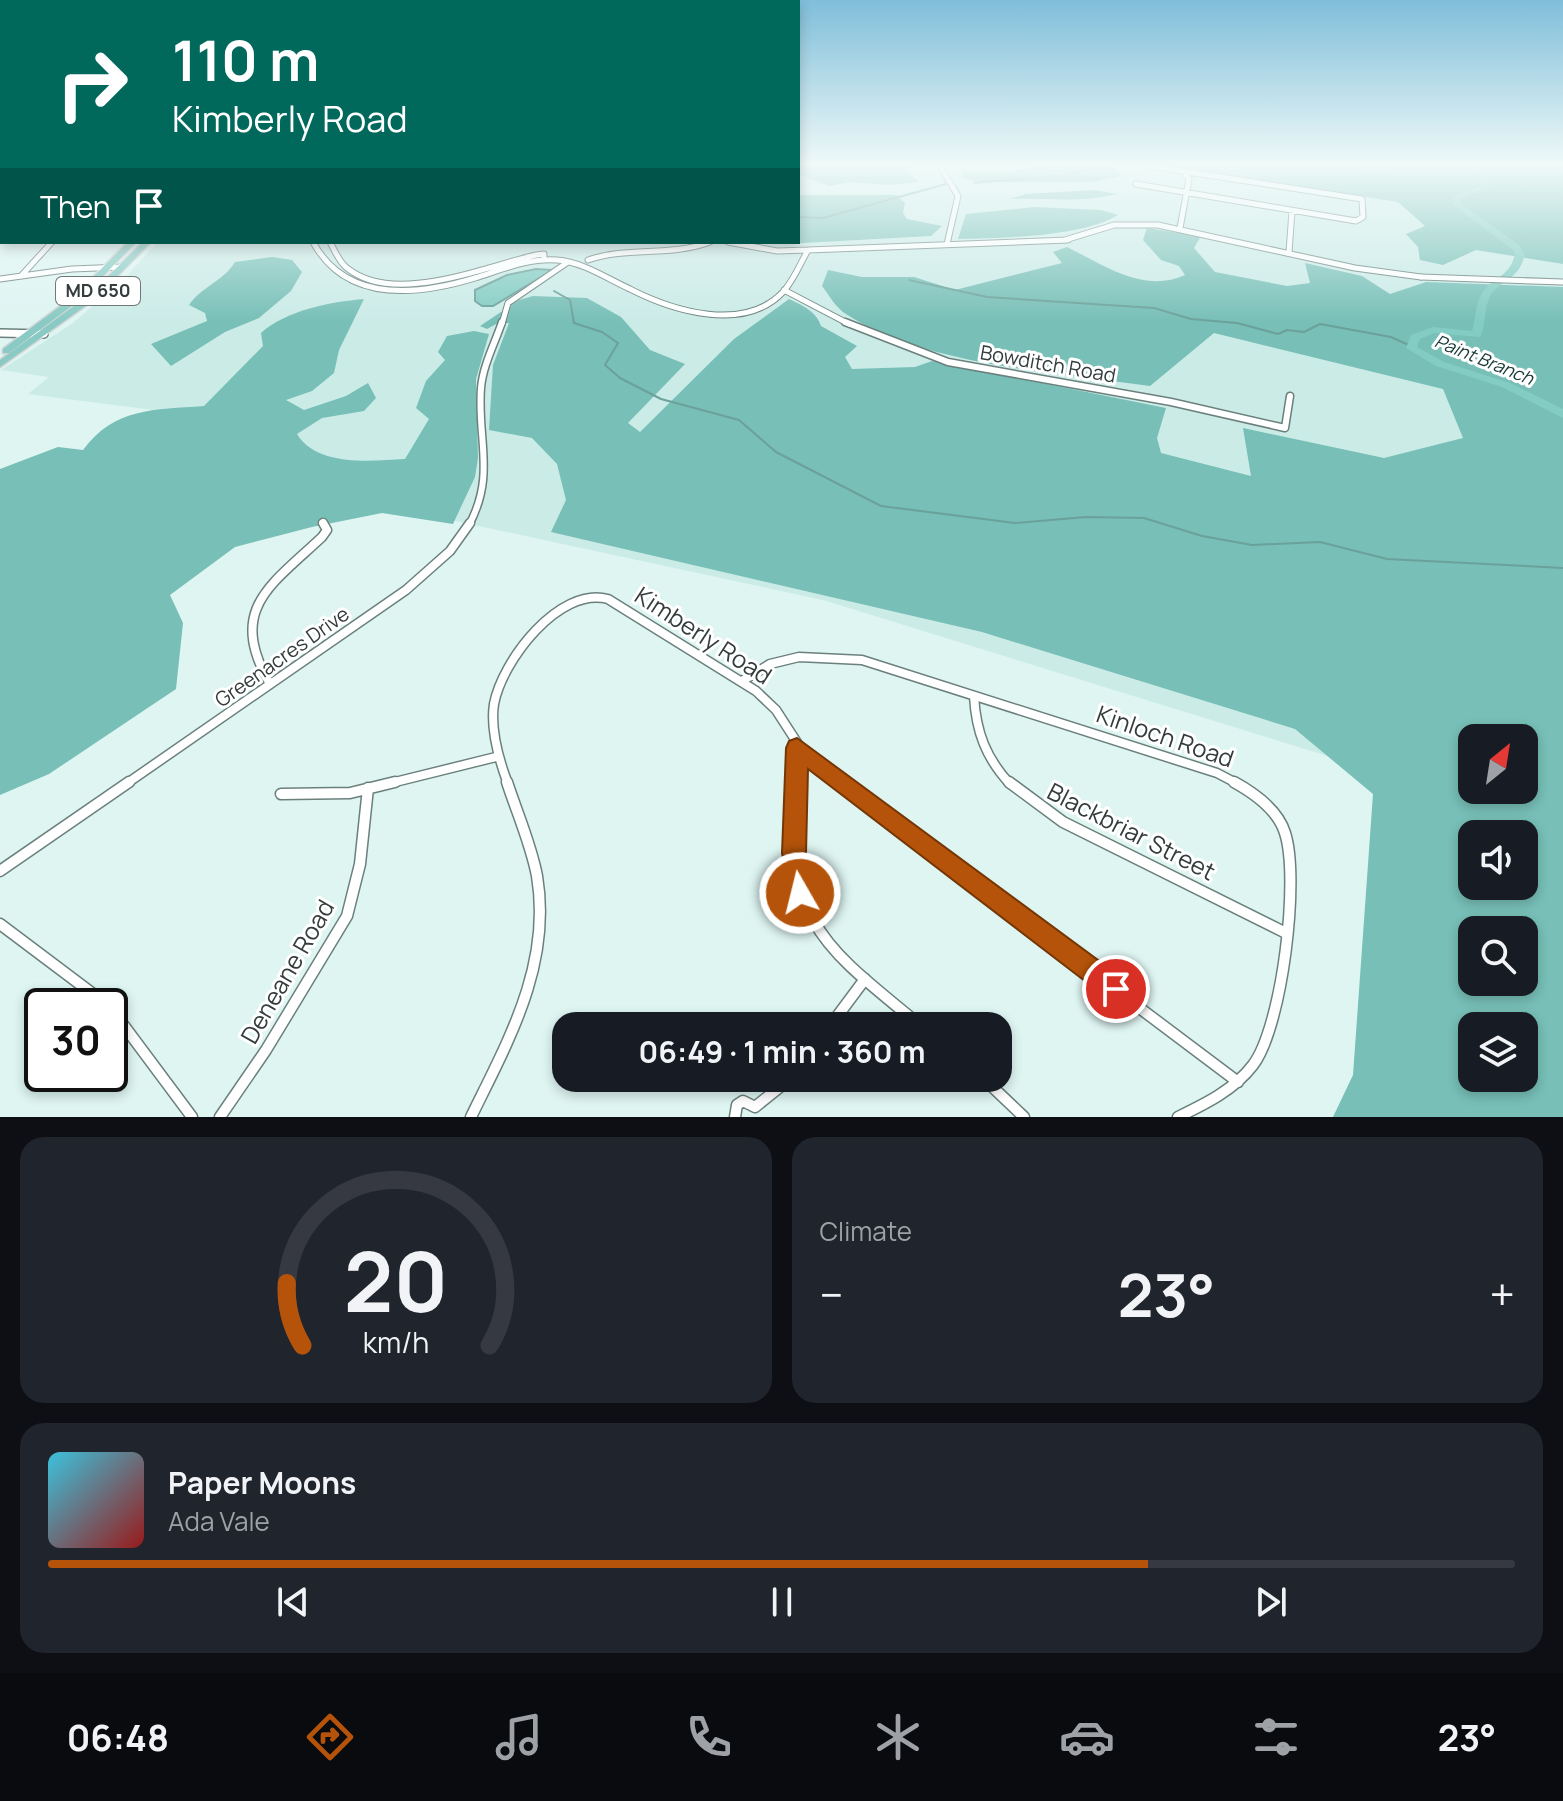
<!DOCTYPE html>
<html lang="en">
<head>
<meta charset="utf-8">
<style>
  body { margin:0; font-family:Manrope,sans-serif; background:#20242c; color:#f1f3f6; height:100vh; display:flex; flex-direction:column; font-size:30px; white-space:nowrap }
  * { box-sizing:border-box; margin:0 }
  p { font-size:26px; color:#9ea1a6 }
  .icon { flex:none; width:44px; height:44px; fill:none; stroke:currentColor; stroke-width:2; stroke-linecap:round; stroke-linejoin:round }
  .map { position:relative; height:1117px; overflow:hidden }
  .sheet { display:flex; flex-direction:column; gap:20px; padding:20px; background:#0d0f14; flex:1 }
  .sheet>* { flex:none }
  .banner { position:absolute; left:0px; top:0px; width:800px; height:244px; box-shadow:0 4px 12px #0003; background:#00695c; color:#fff; overflow:hidden }
  .needle { width:52px; rotate:30deg }
  .controls { position:absolute; left:1458px; top:724px; display:grid; gap:16px }
  .controls a { display:grid; place-items:center; width:80px; height:80px; border-radius:16px; background:#171b24; box-shadow:0 4px 12px #0003; font-size:40px }
  .speed { position:absolute; left:24px; top:988px; display:flex; gap:16px; font-size:40px; font-weight:700; text-align:center }
  .speed>* { display:grid; place-content:center; width:104px; height:104px; border-radius:50%; background:#171b24; box-shadow:0 4px 12px #0003; line-height:1 }
  .speed .limit { border:4px solid #111; border-radius:12px; background:#fff; color:#111 }
  .pin { position:absolute; display:grid; place-items:center; width:68px; height:68px; color:#fff; margin:-34px; border:4px solid #fff; border-radius:50%; box-shadow:0 2px 8px #0007 }
  .me { position:absolute; width:88px; margin:-44px; rotate:352deg; stroke-linejoin:round; filter:drop-shadow(0 0 6px #0008) }
  .turn { display:flex; align-items:center; gap:28px; height:168px; padding:0 40px; font-size:36px }
  .turn .icon { width:104px; height:104px; stroke-width:2.5 }
  .turn b { display:block; font-size:56px; line-height:68px }
  .then { display:flex; align-items:center; height:76px; padding:0 40px; background:#0003; gap:16px; font-size:30px }
  .big { font-size:60px; font-weight:700; line-height:1.1 }
  .sheet .tile { flex:1; display:flex; flex-direction:column; justify-content:center; gap:12px; min-width:0; padding:0 28px; border-radius:24px; background:#20242c }
  .sheet .dial { align-items:center; gap:0 }
  .dial svg { height:208px; overflow:visible; fill:none; stroke:#363941; stroke-width:7; stroke-linecap:round; text-anchor:middle }
  .dial text { fill:#f1f3f6; stroke:none }
  .song { display:flex; align-items:center; gap:24px }
  .cover { width:96px; height:96px; border-radius:12px; background:linear-gradient(135deg,hsl(190 70% 55%),hsl(0 70% 35%)) }
  .played { height:8px; border-radius:4px; background:linear-gradient(90deg,#b45309 75%,#363941 75%) }
  .keys { display:flex; justify-content:space-around; direction:ltr }
  .heat { display:flex; justify-content:space-between; align-items:center; font-size:44px; direction:ltr }
  .sheet .tiles { flex:1; display:grid; gap:20px; grid-template-columns:1fr 1fr }
  .tile:last-child { grid-column:span 2 }
  .trip { position:absolute; left:552px; top:1012px; width:460px; height:80px; border-radius:24px; background:#171b24; box-shadow:0 4px 12px #0003; font-weight:700; line-height:80px; text-align:center }
  .dock { display:flex; height:128px; justify-content:space-around; align-items:center; background:#090b0e; color:#9ea1a6 }
  .dock .icon { width:56px; height:56px }
  .dock .selected { color:#b45309 }
  .dock b { font-size:36px; color:#f1f3f6 }
  .map>svg:first-child { display:block }
</style>
</head>
<body>
<div class="map">
<svg width="1563" height="1117" viewBox="0 0 1563 1117">
  <rect width="100%" height="100%" fill="#def5f2"/>
  <!-- built -->
  <path fill="#cbebe7" fill-rule="evenodd" d="M798 166H1161L1563 227V1117H1378L1386 774 823 600 353 499 217 418 28 394 49 377 1 370 73 323 124 279 158 242H798ZM1472 738H1524V790H1472ZM1472 834H1524V886H1472ZM1472 930H1524V982H1472ZM1472 1026H1524V1078H1472Z"/>
  <!-- forest -->
  <path fill="#77bfb7" fill-rule="evenodd" d="M798 166H917L906 170 919 182 889 185 851 182 829 186 798 174Z
    M1040 166H1114L1122 176 1093 182H978L960 177 964 171H1011Z
    M1163 166H1563V264L1476 250 1443 265 1420 260 1418 247 1406 234 1425 226 1398 202Z
    M1094 190 1117 194C1080 203 1047 198 1009 199L1026 194Z
    M798 195H896L905 203 903 213 907 219 942 226 931 236 785 244 767 242H798Z
    M1035 207 1101 210 1118 215C1082 237 1000 238 958 239L966 214Z
    M1147 228 1201 236 1194 248 1215 272 1287 286 1310 283 1305 263 1362 276 1390 294 1426 282 1563 287V1117H1333L1353 1075 1373 794 1295 729 982 632 551 532 566 500 557 464 532 438 489 430 493 365 509 323H498L487 329 480 326 519 300 533 296 587 298 621 317 650 350 685 364 628 423 640 432 734 339 789 299C803 306 816 311 821 326L857 346 845 357 852 369 915 367 932 361 1166 408 1157 438 1161 453 1251 476 1243 428 1384 458 1463 438 1443 389 1214 333 1150 386C1060 373 922 365 846 314 836 308 829 295 822 286L828 270 862 277H914L955 290 1062 263 1053 252 1067 247C1104 265 1144 294 1185 275L1179 266 1161 260 1143 240ZM1472 738H1524V790H1472ZM1472 834H1524V886H1472ZM1472 930H1524V982H1472ZM1472 1026H1524V1078H1472Z
    M272 257 292 260 302 272 291 291 259 318 225 332 171 366 151 344 207 321 205 313 189 305C203 285 223 282 235 262Z
    M364 299 339 350 334 373 312 391 286 400 304 410 346 396 368 383 376 398 364 411 322 418 297 434C317 467 371 461 405 459L429 419 416 408 426 381 445 360 438 352 447 336 474 331 489 334 476 379 478 458 475 477 453 524 382 513 312 527 235 547 170 595 183 623 176 689 49 774 0 795V469L58 447 83 450C115 407 154 410 204 406L263 346 261 333C287 310 330 302 364 299Z"/>
  <!-- water -->
  <path fill="#83ccc3" stroke="#6ba19a" stroke-width="2" d="M536 269 553 270 493 306H482L475 301V290L507 275Z"/>
  <g fill="none" stroke-linecap="round" stroke-linejoin="round">
    <!-- stream -->
    <path stroke="#6ba19a" stroke-width="2" d="M974 183 1068 175 1099 166
      M798 217 823 218 946 184
      M909 280 987 297 1154 308 1191 319 1237 323 1278 334 1287 330 1304 332 1320 324 1391 337 1411 346
      M554 291 570 300 574 323 602 332 618 343 605 365 620 378 661 399 739 420 776 452 881 506 1015 523 1086 517 1144 518 1202 536 1252 545 1320 542 1387 559 1563 568"/>
    <!-- river -->
    <path fill="#83ccc3" fill-rule="evenodd" d="M1349 166H1397L1380 172Z
      M1476 166H1484L1491 186 1461 199 1460 203 1519 245 1525 254C1519 279 1506 277 1492 293 1483 306 1487 324 1480 337L1434 333 1420 339 1417 347 1444 362 1510 383 1563 409V418L1502 387 1436 366 1406 348 1411 335 1433 327 1472 331C1476 318 1475 305 1482 293 1494 276 1510 277 1515 254L1512 249 1452 204 1454 196 1482 185Z"/>
    <defs>
      <path id="minor-far3" d="M941 168 958 196 947 244
        M1136 184 1356 221 1363 217 1362 199 1149 166
        M1180 228 1189 179 1186 175
        M1065 240 1114 225H1158L1355 268 1421 277
        M313 242C346 303 416 296 475 278 501 270 528 258 557 260 583 262 606 278 630 289 673 311 744 333 783 292 794 280 800 264 808 250L777 251 728 242
        M330 242C335 251 339 262 347 268 394 306 483 267 536 255L544 254V260
        M808 250 1068 240
        M1289 252 1292 211
        M588 260C628 246 670 257 710 242
        M21 276 52 242
        M0 279 72 269 122 267
        M784 290 849 324
        M502 324 508 303 568 262"/>
      <path id="minor-far2" d="M845 322 948 362 1171 402 1285 428 1290 396
        M469 525C496 475 477 439 481 388 483 365 495 343 502 322"/>
      <path id="minor-far1" d="M742 681 770 664 799 657 862 660 1217 773 1238 784
        M270 684C227 609 270 586 322 537L327 530 323 523
        M974 696C976 732 986 758 1010 784
        M126 784 406 590 450 551 470 523
        M387 784 496 757
        M508 784C499 760 490 730 494 704 502 661 559 586 608 599L756 691 776 710 807 758 841 784
        M796 784 797 748"/>
      <path id="minor" d="M796 782C787 923 817 941 921 1026
        M839 782 1238 1082
        M1009 782 1063 822 1284 932
        M281 794 350 793 395 782
        M0 871 129 782
        M0 924 109 1006
        M110 1007 192 1117
        M830 1026 865 979
        M983 1078 1024 1117
        M755 1107 791 1078
        M220 1117 266 1050 347 916 360 864 368 788
        M471 1117C508 1041 552 965 537 876 531 844 517 813 507 782
        M735 1117 737 1105 743 1101 755 1107
        M1178 1117C1205 1104 1234 1090 1253 1065 1282 1027 1300 879 1285 833 1278 810 1254 793 1234 782"/>
      <path id="tertiary-far1" d="M1421 277 1563 282"/>
      <path id="tertiary" d="M0 333 44 334"/>
      <path id="primary" d="M128 242H136L81 299 9 353H3V349L75 295Z
        M143 242H151L95 299 0 367V360L89 295Z"/>
    </defs>
    <!-- minor-far3 casing -->
    <use href="#minor-far3" stroke="#6b807d" stroke-width="7"/>
    <!-- minor-far2 casing -->
    <use href="#minor-far2" stroke="#6b807d" stroke-width="9"/>
    <!-- minor-far1 casing -->
    <use href="#minor-far1" stroke="#6b807d" stroke-width="11"/>
    <!-- minor casing -->
    <use href="#minor" stroke="#6b807d" stroke-width="13"/>
    <!-- tertiary-far1 casing -->
    <use href="#tertiary-far1" stroke="#6b807d" stroke-width="7"/>
    <!-- tertiary casing -->
    <use href="#tertiary" stroke="#6b807d" stroke-width="10"/>
    <!-- primary casing -->
    <use href="#primary" stroke="#d2d4d4" stroke-width="3"/>
    <!-- minor-far3 -->
    <use href="#minor-far3" stroke="#fff" stroke-width="5"/>
    <!-- minor-far2 -->
    <use href="#minor-far2" stroke="#fff" stroke-width="6"/>
    <!-- minor-far1 -->
    <use href="#minor-far1" stroke="#fff" stroke-width="8"/>
    <!-- minor -->
    <use href="#minor" stroke="#fff" stroke-width="10"/>
    <!-- tertiary-far1 -->
    <use href="#tertiary-far1" stroke="#fff" stroke-width="5"/>
    <!-- tertiary -->
    <use href="#tertiary" stroke="#fff" stroke-width="7"/>
    <!-- primary -->
    <use href="#primary" fill="#89cac4" fill-rule="evenodd"/>
  </g>
  <!-- sky -->
  <linearGradient id="sky" x2="0" y2="1"><stop stop-color="#7fbed9"/><stop offset="0.51" stop-color="#f0faf9"/><stop offset="1" stop-color="#f0faf9" stop-opacity="0"/></linearGradient>
  <rect width="1563" height="323" fill="url(#sky)"/>
  <!-- route -->
  <path fill="#b45309" stroke="#753606" stroke-width="2" d="M797 738 1125 980 1129 989 1125 998 1116 1002 1107 998 808 769 806 853 812 893 809 902 800 905 791 902 782 853 786 748 789 741Z"/>
  <g text-anchor="middle" stroke-width="6" stroke-linejoin="round" paint-order="stroke">
    <!-- shield labels -->
    <rect fill="#fff" stroke="#717776" stroke-width="2" x="56" y="277" width="84" height="28" rx="6"/>
    <g font-size="18" font-weight="bold" fill="#343d3c">
      <text x="98" y="297">MD 650</text>
    </g>
    <!-- far-water labels -->
    <g font-size="18" font-style="italic" fill="#153835" stroke="#fff">
      <text transform="translate(1484 360) rotate(22)" y="6">Paint Branch</text>
    </g>
    <!-- street labels -->
    <g font-size="20" fill="#343d3c" stroke="#fff">
      <text transform="translate(1048 364) rotate(10)" y="7">Bowditch Road</text>
      <text transform="translate(282 657) rotate(-35)" y="7">Greenacres Drive</text>
    </g>
    <!-- near-street labels -->
    <g font-size="24" fill="#343d3c" stroke="#fff">
      <text transform="translate(703 636) rotate(33)" y="8">Kimberly Road</text>
      <text transform="translate(1165 737) rotate(19)" y="8">Kinloch Road</text>
      <text transform="translate(1131 832) rotate(27)" y="8">Blackbriar Street</text>
      <text transform="translate(288 972) rotate(-60)" y="8">Deneane Road</text>
    </g>
  </g>
</svg>
<div class="controls">
<a><svg class="needle" viewBox="-14 -14 28 28"><path d="M0-13l5 13h-10z" fill="#e53935"/><path d="M0 13l5-13h-10z" fill="#9ea1a6"/></svg></a>
<a><svg class="icon" aria-label="sound" viewBox="0 0 24 24"><path d="M4 9h4l5-4v14l-5-4H4zM17 9q2 3 0 6"/></svg></a>
<a><svg class="icon" aria-label="search" viewBox="0 0 24 24"><circle cx="10" cy="10" r="6"/><path d="M15 15l6 6"/></svg></a>
<a><svg class="icon" aria-label="layers" viewBox="0 0 24 24"><path d="M12 4l9 5-9 5-9-5zM3 14l9 5 9-5"/></svg></a>
</div>
<div class="speed"><div class="limit">30</div></div>
<div class="pin" style="left:1116px;top:989px;background:#d93025"><svg class="icon" aria-label="arrive" viewBox="0 0 24 24"><path d="M6 21V4h12l-3 4 3 4H6"/></svg></div>
<svg class="me" style="left:800px;top:893px" viewBox="-20 -20 40 40"><circle r="17" fill="#b45309" stroke="#fff" stroke-width="3"/><path d="M0-11L8 9 0 5-8 9z" fill="#fff"/></svg>
<div class="trip">06:49 · 1 min · 360 m</div>
<div class="banner">
<div class="turn"><svg class="icon" aria-label="right" viewBox="0 0 24 24"><path d="M7 20v-9h11M14 6l5 5-5 5"/></svg><div><b>110 m</b>Kimberly Road</div></div>
<div class="then">Then<svg class="icon" aria-label="arrive" viewBox="0 0 24 24"><path d="M6 21V4h12l-3 4 3 4H6"/></svg></div>
</div>
</div>
<section class="sheet">
<div class="tiles">
<div class="tile dial"><svg viewBox="0 0 100 80">
<path d="M14 69A42 42 0 1 1 86 69"/>
<path d="M14 69A42 42 0 0 1 8 45" stroke="#b45309"/>
<text x="50" y="56" font-size="32" font-weight="700">20</text>
<text x="50" y="72" font-size="11">km/h</text>
</svg></div>
<div class="tile"><p>Climate</p>
<div class="heat"><a>−</a><b class="big">23°</b><a>+</a></div>
</div>
<div class="tile">
<div class="song"><i class="cover"></i><div><b>Paper Moons</b><p>Ada Vale</p></div></div>
<div class="played"></div>
<div class="keys"><svg class="icon" aria-label="previous" viewBox="0 0 24 24"><path d="M18 5L8 12l10 7zM5 5v14"/></svg><svg class="icon" aria-label="pause" viewBox="0 0 24 24"><path d="M8 5v14M16 5v14"/></svg><svg class="icon" aria-label="next" viewBox="0 0 24 24"><path d="M6 5l10 7-10 7zM19 5v14"/></svg></div>
</div>
</div>
</section>
<nav class="dock">
<b>06:48</b>
<svg class="icon selected" aria-label="directions" viewBox="0 0 24 24"><path d="M12 3l9 9-9 9-9-9zM9 14v-3h6M13 9l2 2-2 2"/></svg>
<svg class="icon" aria-label="music" viewBox="0 0 24 24"><path d="M9 18V5l10-2v13"/><circle cx="6" cy="18" r="3"/><circle cx="16" cy="16" r="3"/></svg>
<svg class="icon" aria-label="phone" viewBox="0 0 24 24"><path d="M5 4h4l2 5-3 2q2 4 5 5l2-3 5 2v4C11 20 4 13 5 4z"/></svg>
<svg class="icon" aria-label="climate" viewBox="0 0 24 24"><path d="M12 3v18M4 7l16 10M4 17L20 7"/></svg>
<svg class="icon" aria-label="car" viewBox="0 0 24 24"><path d="M5 17H2v-5l4-1 3-4h7l3 4 3 1v5h-3M9 17h6M6 11h13"/><circle cx="7" cy="17" r="2"/><circle cx="17" cy="17" r="2"/></svg>
<svg class="icon" aria-label="filters" viewBox="0 0 24 24"><path d="M4 7h16M4 17h16"/><circle cx="9" cy="7" r="2"/><circle cx="15" cy="17" r="2"/></svg>
<b>23°</b>
</nav>
</body>
</html>
